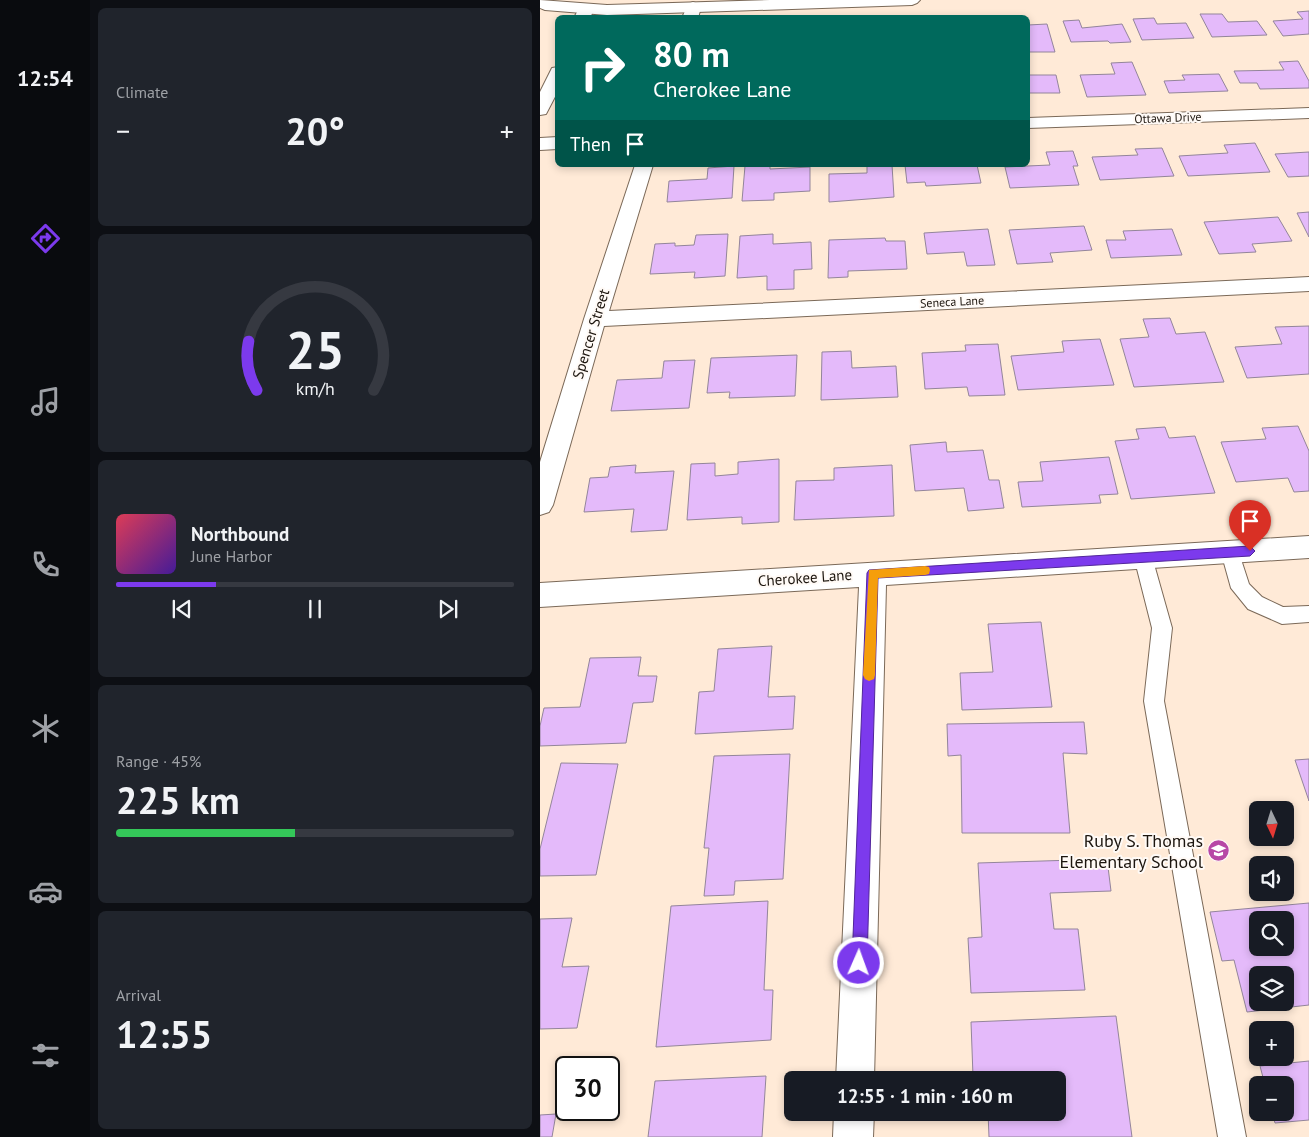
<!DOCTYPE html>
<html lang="en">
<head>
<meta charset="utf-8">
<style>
  body { margin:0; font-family:"PT Sans",sans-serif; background:#20242c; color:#f1f3f6; height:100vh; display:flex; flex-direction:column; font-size:19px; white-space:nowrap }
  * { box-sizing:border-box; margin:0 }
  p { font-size:16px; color:#9ea1a6 }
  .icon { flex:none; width:28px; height:28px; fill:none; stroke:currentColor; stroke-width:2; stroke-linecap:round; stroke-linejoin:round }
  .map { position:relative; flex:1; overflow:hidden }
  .details { display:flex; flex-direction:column; gap:8px; padding:8px; background:#0d0f14; width:450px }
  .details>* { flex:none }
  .guide { position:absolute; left:15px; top:15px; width:475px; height:152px; border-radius:8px; box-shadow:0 2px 8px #0003; background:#00695c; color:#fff; overflow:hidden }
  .needle { width:32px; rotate:176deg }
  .controls { position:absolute; left:709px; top:801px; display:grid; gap:10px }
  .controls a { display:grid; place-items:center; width:45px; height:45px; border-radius:8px; background:#171b24; box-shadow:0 2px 8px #0003; font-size:25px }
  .speed { position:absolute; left:15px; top:1056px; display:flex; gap:10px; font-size:25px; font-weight:700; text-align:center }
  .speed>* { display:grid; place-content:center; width:65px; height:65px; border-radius:50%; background:#171b24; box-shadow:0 2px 8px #0003; line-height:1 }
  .speed .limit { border:2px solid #111; border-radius:8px; background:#fff; color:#111 }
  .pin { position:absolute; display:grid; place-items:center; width:42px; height:42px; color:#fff; margin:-51px -21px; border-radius:50% 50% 50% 0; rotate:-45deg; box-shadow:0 0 5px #0007 }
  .pin .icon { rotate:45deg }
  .me { position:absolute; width:55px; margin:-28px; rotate:2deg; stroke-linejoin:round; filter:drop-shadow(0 0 4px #0008) }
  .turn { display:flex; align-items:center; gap:18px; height:105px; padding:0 15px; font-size:22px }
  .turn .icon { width:65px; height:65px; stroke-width:2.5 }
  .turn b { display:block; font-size:35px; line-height:42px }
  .then { display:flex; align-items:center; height:48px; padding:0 15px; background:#0003; gap:10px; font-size:19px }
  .big { font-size:38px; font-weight:700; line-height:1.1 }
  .details .widget { flex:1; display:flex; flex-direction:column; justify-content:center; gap:8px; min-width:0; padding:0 18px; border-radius:8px; background:#20242c }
  .details .dial { align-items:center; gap:0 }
  .dial svg { height:130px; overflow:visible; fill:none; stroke:#363941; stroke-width:7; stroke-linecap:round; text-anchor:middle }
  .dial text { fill:#f1f3f6; stroke:none }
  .song { display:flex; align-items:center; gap:15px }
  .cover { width:60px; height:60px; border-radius:8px; background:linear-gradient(135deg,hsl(350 70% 55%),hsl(260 70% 35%)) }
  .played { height:5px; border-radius:2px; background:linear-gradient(90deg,#7c3aed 25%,#363941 25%) }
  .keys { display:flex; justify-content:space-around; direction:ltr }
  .heat { display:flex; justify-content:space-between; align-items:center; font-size:28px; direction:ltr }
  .charge { height:8px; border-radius:4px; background:linear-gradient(90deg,#34c759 45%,#363941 0) }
  .trip { position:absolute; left:244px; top:1071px; width:282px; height:50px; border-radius:8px; background:#171b24; box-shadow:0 2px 8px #0003; font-weight:700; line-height:50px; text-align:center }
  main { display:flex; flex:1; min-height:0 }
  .tabs { display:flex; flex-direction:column; width:90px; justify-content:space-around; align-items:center; background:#090b0e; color:#9ea1a6 }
  .tabs .icon { width:35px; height:35px }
  .tabs .selected { color:#7c3aed }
  .tabs b { font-size:22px; color:#f1f3f6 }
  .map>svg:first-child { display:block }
</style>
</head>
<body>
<main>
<nav class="tabs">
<b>12:54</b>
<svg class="icon selected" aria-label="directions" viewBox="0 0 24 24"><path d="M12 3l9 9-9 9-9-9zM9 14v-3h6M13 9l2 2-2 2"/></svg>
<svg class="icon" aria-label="music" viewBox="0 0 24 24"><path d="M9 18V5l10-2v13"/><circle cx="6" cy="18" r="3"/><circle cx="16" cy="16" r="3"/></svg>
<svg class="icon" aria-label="phone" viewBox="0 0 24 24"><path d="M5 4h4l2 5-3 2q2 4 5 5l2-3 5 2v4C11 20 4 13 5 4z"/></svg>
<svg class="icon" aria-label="climate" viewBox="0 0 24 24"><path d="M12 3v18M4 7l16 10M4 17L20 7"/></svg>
<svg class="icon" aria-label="car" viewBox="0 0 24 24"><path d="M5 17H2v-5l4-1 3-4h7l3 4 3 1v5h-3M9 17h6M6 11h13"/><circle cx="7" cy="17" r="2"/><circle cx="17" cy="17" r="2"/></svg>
<svg class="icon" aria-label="filters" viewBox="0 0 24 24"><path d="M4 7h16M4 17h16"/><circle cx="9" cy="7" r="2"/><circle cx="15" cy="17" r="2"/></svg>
</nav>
<section class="details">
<div class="widget"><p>Climate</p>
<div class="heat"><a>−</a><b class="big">20°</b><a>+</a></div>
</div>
<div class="widget dial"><svg viewBox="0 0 100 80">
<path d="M14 69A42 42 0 1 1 86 69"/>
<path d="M14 69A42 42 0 0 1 9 39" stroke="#7c3aed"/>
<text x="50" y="56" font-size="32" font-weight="700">25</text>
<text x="50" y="72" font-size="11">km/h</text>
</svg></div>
<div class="widget">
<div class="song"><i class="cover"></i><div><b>Northbound</b><p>June Harbor</p></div></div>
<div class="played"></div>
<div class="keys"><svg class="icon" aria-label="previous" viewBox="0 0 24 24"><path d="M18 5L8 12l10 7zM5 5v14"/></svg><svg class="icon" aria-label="pause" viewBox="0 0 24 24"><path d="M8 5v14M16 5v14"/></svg><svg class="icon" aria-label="next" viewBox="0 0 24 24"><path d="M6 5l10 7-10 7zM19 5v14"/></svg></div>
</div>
<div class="widget"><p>Range · 45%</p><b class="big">225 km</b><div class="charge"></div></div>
<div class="widget"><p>Arrival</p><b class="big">12:55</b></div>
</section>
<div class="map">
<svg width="769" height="1137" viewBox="0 0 769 1137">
  <rect width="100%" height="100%" fill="#ffead7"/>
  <!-- building -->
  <path fill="#e4bafa" stroke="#93859a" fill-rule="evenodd" d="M769 11V34L743 36 733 21 763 19 757 12Z
    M660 14H682L688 22 717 21 727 35 672 37Z
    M614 18 617 24 646 23 654 38 602 40 593 19Z
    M539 20 542 28 582 24 591 42 570 43 568 41 531 42 523 21Z
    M507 24 515 52H488V25Z
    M758 61 769 81V88L720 89 717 83H700L694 71 744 70 739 62Z
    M592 62 606 95 547 97 540 75 575 74 571 63Z
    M679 74 688 91 629 93 624 81 645 80 642 75Z
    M488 75H516L520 93H488Z
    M715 143 730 172 648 176 639 156 688 153 684 145Z
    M622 148 634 176 560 180 552 157 598 155 595 149Z
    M533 151 538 166H533L539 185 470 188 465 167 510 165 506 152Z
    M769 152V176L748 177 735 154Z
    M230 165V169L270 167V191L234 193V200L202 201 205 166Z
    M327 165H352L354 197 289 202V174L327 173Z
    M365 165H437L441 183 386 186 385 182 367 183Z
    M194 166 192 198 127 202 129 181 167 179 168 168Z
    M769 212V237L757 213Z
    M738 217 752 241 712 244 716 252 679 254 664 222Z
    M544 226 552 250 510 253 513 262 477 264 469 230Z
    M448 229 455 265 427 266 424 252 387 254 384 233Z
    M632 229 642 255 571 258 566 240H586L583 231Z
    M188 234 185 276 154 278 155 272 110 274 115 244 135 243V246L154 245 156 235Z
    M233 234V244L271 242 272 269 254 270V289L227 290V276L197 278 200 236Z
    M345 238 346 241H365L367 269 308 271V277L288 278 289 240Z
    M630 318 636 334 665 332 684 382 594 387 580 339 609 337 603 319Z
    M769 326V374L707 378 695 347 742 344 735 327Z
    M560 339 574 385 478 390 471 356 524 352 522 341Z
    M458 344 465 395 429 396 427 387 385 389 382 353 426 351 425 345Z
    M311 351 312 368 356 366 358 397 281 400 282 352Z
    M257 355 255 396 189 398 190 392 167 393 171 358Z
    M155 360 149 408 71 411 77 380 122 378 124 361Z
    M758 426 769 451V491L754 492 748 478 696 482 681 442 726 439 722 428Z
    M625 427 629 438 655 436 675 493 591 499 575 441 599 439 596 429Z
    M406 442 407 452 443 450 449 480H459L464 508 428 511 424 488 375 491 370 445Z
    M569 457 578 494 559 495 561 503 482 507 478 482 503 481 500 462Z
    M239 459V522L202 524V517L147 520 151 464 175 463V476L198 474V462Z
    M96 465 95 473 134 471 127 530 91 532 94 509 44 512 50 478 68 477 70 467Z
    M352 465 354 516 254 520 256 481 294 480V468Z
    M501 622 512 707 422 710 420 673 453 672 448 624Z
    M232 646 228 697 255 696 253 729 155 734 159 692 174 691 178 649Z
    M101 657 98 676H117L113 702 93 703 86 743 0 746V726L4 708 40 707 50 658Z
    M544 722 547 754 523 753 530 833H422L421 755 408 756 407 724Z
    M250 754 243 879 195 881 194 895 164 896 169 848H164L174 756Z
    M769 759V801L755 760Z
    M21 763 78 764 56 875 0 876V849Z
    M567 859 571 891 510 893 514 929H538L545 990 431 993 428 938 442 937 438 863Z
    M228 901 224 990H233L231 1040 116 1047 131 906Z
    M769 903V1005L707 1012 694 960 682 961 670 912ZM718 920H745V948H718ZM718 975H745V1002H718Z
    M32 918 22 967 49 966 37 1028 0 1029V919Z
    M576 1016 592 1137H449L448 1112H518V1080H446V1076H433L431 1022Z
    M769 1061V1120L735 1123 732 1112H745V1085H725L720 1066Z
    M226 1076 222 1137H108L115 1081Z
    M16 1114 12 1137H0V1115Z"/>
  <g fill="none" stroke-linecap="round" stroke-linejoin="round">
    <defs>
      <path id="lane" d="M690 544 697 547 709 584 722 597 743 607 769 606V622L742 624 708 609 691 588 681 552 683 547Z
        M603 549 610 552 612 557 632 628 624 701 706 1137H678L604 701 612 628 594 557 596 552Z"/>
      <path id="street" d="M153 2 158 4 161 7 158 18H142L148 4Z
        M46 4 52 6 54 9 50 18H34L40 6Z
        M18 67V91L6 114 0 115V92L12 68Z
        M769 108V118L488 128V118Z
        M18 137V149L0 150V138Z
        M95 165H113L69 311 769 277V291L64 326 13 505 9 512 0 515V462L44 319Z
        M769 536V558L346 585 334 1080H296L319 587 0 607V583Z
        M294 1112H334L333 1137H293Z"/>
      <path id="secondary" d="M0 0 67 5 230 0H380L377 3 372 5 67 15 5 10 0 8Z"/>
    </defs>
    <!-- lane casing -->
    <use href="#lane" stroke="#7b6958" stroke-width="2"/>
    <!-- street casing -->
    <use href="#street" stroke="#7b6958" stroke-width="2"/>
    <!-- secondary casing -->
    <use href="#secondary" stroke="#7b6958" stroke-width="2"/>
    <!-- lane -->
    <use href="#lane" fill="#fff" fill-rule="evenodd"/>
    <!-- street -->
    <use href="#street" fill="#fff" fill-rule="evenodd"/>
    <!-- secondary -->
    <use href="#secondary" fill="#fff" fill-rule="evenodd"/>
  </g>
  <!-- route -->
  <path fill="#7c3aed" stroke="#51269a" d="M710 546 715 551 710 556 338 578 327 963 324 968 319 971 314 968 312 963 327 573 329 570Z"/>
  <!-- slow -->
  <path fill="#f59e0b" d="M385 566 389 567 390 570 389 574 385 575 338 578 335 675 334 679 329 681 325 679 323 675 329 570Z"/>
  <!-- icons -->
  <defs>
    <symbol id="school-disc" viewBox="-11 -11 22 22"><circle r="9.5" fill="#b748a6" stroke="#fffaf6"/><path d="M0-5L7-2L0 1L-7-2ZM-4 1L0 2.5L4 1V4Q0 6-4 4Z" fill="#fff"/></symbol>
  </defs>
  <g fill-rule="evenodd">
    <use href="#school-disc" x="666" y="838" width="25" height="25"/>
  </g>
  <g text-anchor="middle" stroke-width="4" stroke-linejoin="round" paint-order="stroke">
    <!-- far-street labels -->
    <g font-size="12" fill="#1c150e" stroke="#fffaf6">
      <text transform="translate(628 118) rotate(-2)" y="4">Ottawa Drive</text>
      <text transform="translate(412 302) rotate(-3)" y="4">Seneca Lane</text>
    </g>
    <!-- street labels -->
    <g font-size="15" fill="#1c150e" stroke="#fffaf6">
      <text transform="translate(51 334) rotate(-73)" y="5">Spencer Street</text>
      <text transform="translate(265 578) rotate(-4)" y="5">Cherokee Lane</text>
    </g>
    <!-- near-poi labels -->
    <g font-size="18" fill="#1c150e" stroke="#fffaf6" text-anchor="end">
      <text x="663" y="847">Ruby S. Thomas<tspan x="663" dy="21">Elementary School</tspan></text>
    </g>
  </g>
</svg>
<div class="controls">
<a><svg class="needle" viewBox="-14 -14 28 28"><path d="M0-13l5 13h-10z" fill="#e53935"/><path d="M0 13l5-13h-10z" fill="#9ea1a6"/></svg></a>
<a><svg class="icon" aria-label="sound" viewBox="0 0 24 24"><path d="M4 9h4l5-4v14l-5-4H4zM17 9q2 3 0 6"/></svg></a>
<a><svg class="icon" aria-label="search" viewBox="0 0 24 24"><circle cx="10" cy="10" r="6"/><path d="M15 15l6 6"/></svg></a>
<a><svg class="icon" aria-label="layers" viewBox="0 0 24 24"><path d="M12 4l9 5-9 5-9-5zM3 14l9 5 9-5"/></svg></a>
<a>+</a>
<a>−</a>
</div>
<div class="speed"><div class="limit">30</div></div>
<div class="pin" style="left:710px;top:551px;background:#d93025"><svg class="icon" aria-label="arrive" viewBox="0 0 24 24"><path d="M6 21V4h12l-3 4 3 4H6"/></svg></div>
<svg class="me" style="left:319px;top:963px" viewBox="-20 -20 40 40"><circle r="17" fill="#7c3aed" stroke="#fff" stroke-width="3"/><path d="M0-11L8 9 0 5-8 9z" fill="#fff"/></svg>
<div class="trip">12:55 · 1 min · 160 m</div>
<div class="guide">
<div class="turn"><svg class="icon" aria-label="right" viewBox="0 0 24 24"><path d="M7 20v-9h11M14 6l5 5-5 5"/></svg><div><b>80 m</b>Cherokee Lane</div></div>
<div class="then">Then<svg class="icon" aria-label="arrive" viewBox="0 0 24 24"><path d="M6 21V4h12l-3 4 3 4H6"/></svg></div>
</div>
</div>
</main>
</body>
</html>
